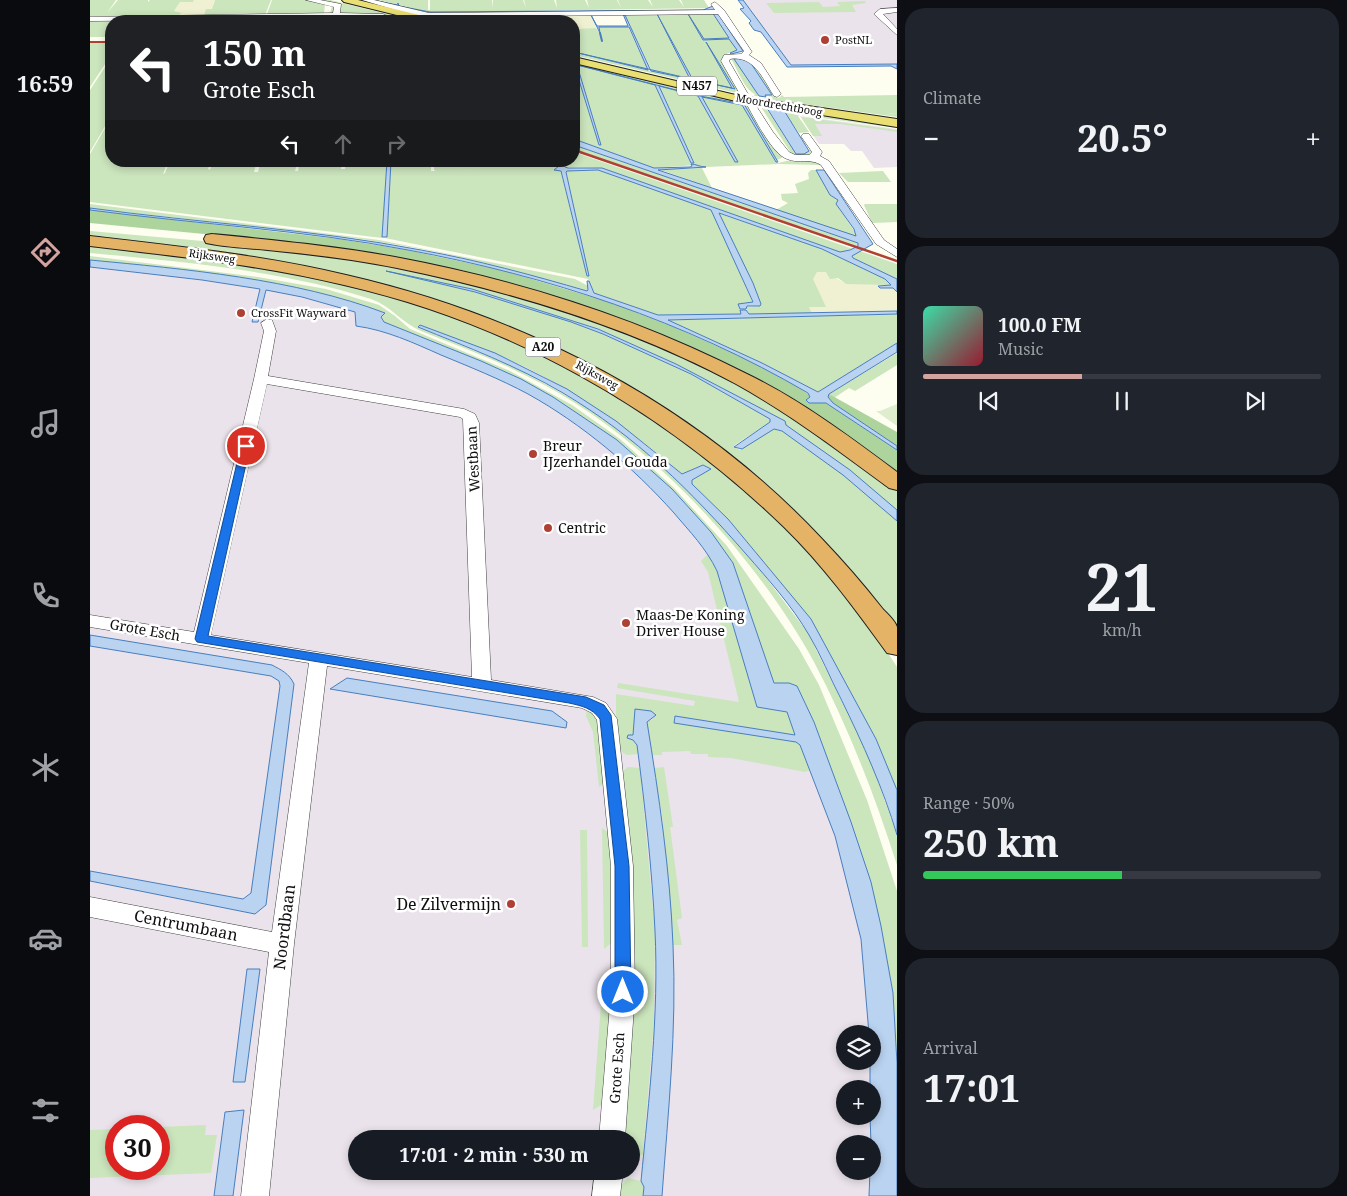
<!DOCTYPE html>
<html lang="en">
<head>
<meta charset="utf-8">
<style>
  body { margin:0; font-family:"Noto Serif",serif; background:#20242c; color:#f1f3f6; height:100vh; display:flex; flex-direction:column; font-size:19px; white-space:nowrap }
  * { box-sizing:border-box; margin:0 }
  p { font-size:16px; color:#9ea1a6 }
  .icon { flex:none; width:28px; height:28px; fill:none; stroke:currentColor; stroke-width:2; stroke-linecap:round; stroke-linejoin:round }
  .map { position:relative; flex:1; overflow:hidden }
  .side { display:flex; flex-direction:column; gap:8px; padding:8px; background:#0d0f14; width:450px }
  .side>* { flex:none }
  .guide { position:absolute; left:15px; top:15px; width:475px; height:152px; border-radius:20px; box-shadow:0 2px 8px #0003; background:#202124; color:#fff; overflow:hidden }
  .buttons { position:absolute; left:746px; top:1025px; display:grid; gap:10px }
  .buttons a { display:grid; place-items:center; width:45px; height:45px; border-radius:50%; background:#171b24; box-shadow:0 2px 8px #0003; font-size:25px }
  .speed { position:absolute; left:15px; top:1115px; display:flex; gap:10px; font-size:25px; font-weight:700; text-align:center }
  .speed>* { display:grid; place-content:center; width:65px; height:65px; border-radius:50%; background:#171b24; box-shadow:0 2px 8px #0003; line-height:1 }
  .speed .limit { border:8px solid #d22; background:#fff; color:#111 }
  .pin { position:absolute; display:grid; place-items:center; width:42px; height:42px; color:#fff; margin:-21px; border:2px solid #fff; border-radius:50%; box-shadow:0 1px 5px #0007 }
  .me { position:absolute; width:55px; margin:-28px; rotate:0deg; stroke-linejoin:round; filter:drop-shadow(0 0 4px #0008) }
  .turn { display:flex; align-items:center; gap:18px; height:105px; padding:0 15px; font-size:22px }
  .turn .icon { width:65px; height:65px; stroke-width:2.5 }
  .turn b { display:block; font-size:35px; line-height:42px }
  .lanes { display:flex; align-items:center; height:48px; padding:0 15px; background:#0003; justify-content:center; gap:25px; direction:ltr }
  .lanes .off { opacity:.35 }
  .big { font-size:38px; font-weight:700; line-height:1.1 }
  .side .tile { flex:1; display:flex; flex-direction:column; justify-content:center; gap:8px; min-width:0; padding:0 18px; border-radius:20px; background:#20242c }
  .side .dial { align-items:center; gap:0 }
  .dial b { font-size:65px; line-height:1 }
  .song { display:flex; align-items:center; gap:15px }
  .cover { width:60px; height:60px; border-radius:8px; background:linear-gradient(135deg,hsl(160 70% 55%),hsl(350 70% 35%)) }
  .played { height:5px; border-radius:2px; background:linear-gradient(90deg,#d3a39f 40%,#363941 40%) }
  .keys { display:flex; justify-content:space-around; direction:ltr }
  .heat { display:flex; justify-content:space-between; align-items:center; font-size:28px; direction:ltr }
  .charge { height:8px; border-radius:4px; background:linear-gradient(90deg,#34c759 50%,#363941 0) }
  .trip { position:absolute; left:258px; top:1130px; width:292px; height:50px; border-radius:25px; background:#171b24; box-shadow:0 2px 8px #0003; font-weight:700; line-height:50px; text-align:center }
  main { display:flex; flex:1; min-height:0 }
  .tab-bar { display:flex; flex-direction:column; width:90px; justify-content:space-around; align-items:center; background:#090b0e; color:#9ea1a6 }
  .tab-bar .icon { width:35px; height:35px }
  .tab-bar .on { color:#d3a39f }
  .tab-bar b { font-size:22px; color:#f1f3f6 }
  .map>svg:first-child { display:block }
</style>
</head>
<body>
<main>
<nav class="tab-bar">
<b>16:59</b>
<svg class="icon on" aria-label="directions" viewBox="0 0 24 24"><path d="M12 3l9 9-9 9-9-9zM9 14v-3h6M13 9l2 2-2 2"/></svg>
<svg class="icon" aria-label="music" viewBox="0 0 24 24"><path d="M9 18V5l10-2v13"/><circle cx="6" cy="18" r="3"/><circle cx="16" cy="16" r="3"/></svg>
<svg class="icon" aria-label="phone" viewBox="0 0 24 24"><path d="M5 4h4l2 5-3 2q2 4 5 5l2-3 5 2v4C11 20 4 13 5 4z"/></svg>
<svg class="icon" aria-label="climate" viewBox="0 0 24 24"><path d="M12 3v18M4 7l16 10M4 17L20 7"/></svg>
<svg class="icon" aria-label="car" viewBox="0 0 24 24"><path d="M5 17H2v-5l4-1 3-4h7l3 4 3 1v5h-3M9 17h6M6 11h13"/><circle cx="7" cy="17" r="2"/><circle cx="17" cy="17" r="2"/></svg>
<svg class="icon" aria-label="filters" viewBox="0 0 24 24"><path d="M4 7h16M4 17h16"/><circle cx="9" cy="7" r="2"/><circle cx="15" cy="17" r="2"/></svg>
</nav>
<div class="map">
<svg width="807" height="1196" viewBox="0 0 807 1196">
  <rect width="100%" height="100%" fill="#fdfdf0"/>
  <!-- industrial -->
  <path fill="#ebe3eb" fill-rule="evenodd" d="M649 0H807V66L699 67Z
    M710 116 807 129V167L784 168 772 151H761L754 144H729Z
    M0 264 220 295 279 314 436 388 544 462 632 560 750 819 789 1007 781 1144H755V1171H780L779 1196H0ZM755 1034H782V1061H755ZM755 1089H782V1116H755ZM26 1126H69V1169H26ZM266 1139H541V1171H266Z"/>
  <!-- farmland -->
  <path fill="#eff1d2" d="M104 0H125L123 4 124 5 122 9 111 16H88L91 13 84 11 90 2H103Z
    M502 14 506 28 497 29H486L484 21H472L470 15Z
    M727 272H736L756 284H788L790 288H803L807 292V311L722 313 719 307H736L722 279Z"/>
  <!-- green -->
  <path fill="#cbe5bd" fill-rule="evenodd" d="M0 0H26L17 13 28 0H58V2L60 0H104L103 2H90L84 11 92 13 88 16H0Z
    M125 0H181L175 15 249 13 250 6 224 0H240L325 21 286 16 314 21H274L275 18H240V21H210L209 18 114 15 116 9H122Z
    M182 0H218L239 5H235L234 13 223 15 240 14 242 6 246 7 244 13 238 15 177 14Z
    M262 0H272L324 14 404 16 405 20 347 21Z
    M288 0H338V10H340V0H402L403 8V0H433L436 8 434 0H464L467 8 466 0H495L499 8 497 0H527L531 8 528 0H558L563 7 560 0H589L594 7 591 0H614L619 8 375 12 340 15 337 14 362 13 331 12 309 6 307 3V5Z
    M775 1 776 3 762 5 766 12 684 13 676 3 729 2 733 7 750 6 747 2Z
    M622 13 648 50 633 55 635 56 631 60 651 94 484 55V27L486 29 506 28 510 33 509 27H538L558 70 562 71 535 15 566 14 601 80 633 86 603 80 567 14Z
    M140 19 139 21H21V37H0V21Z
    M0 43H21V55L0 87Z
    M21 58V116L0 152V90Z
    M643 58 661 59 686 96 685 97 689 98 692 95 694 97 807 95V114L776 111 807 114V117L677 99 675 95H682L645 58 669 96H664L665 94C655 90 648 71 642 60Z
    M484 61 656 102 695 156 687 160 654 104 620 98 652 105 688 163 701 160 728 161 734 168 731 165 689 164 616 167 606 165 564 168 484 139V65L509 145H511ZM535 77 597 92 569 86 604 162 601 163 565 85Z
    M669 104 674 105 706 154 720 150 711 136 714 135 724 153C717 156 708 156 701 153Z
    M681 107 807 124V128L710 115 708 116 719 132 709 133 695 113 683 109Z
    M711 117 807 130V132L750 124H725L732 136H723Z
    M21 118V161H78L73 174 75 173 80 161H121L118 169 120 170 123 161H167L164 172H168L171 161H208L205 171H208L210 161H252L251 169H255L256 161H297L292 238 0 202V154Z
    M484 145 768 243V246L484 149Z
    M484 152 763 249 750 252 512 168 475 167 473 161H484Z
    M301 161H341V171L453 169 346 171 344 170V161H468L497 276 476 171 508 170 622 210 663 303 649 304 651 314 568 315 504 293 498 279 295 238 297 237Z
    M612 168 622 188 568 169H569Z
    M721 170H726L740 195 748 200 746 204 767 235 766 236 686 210 698 203 692 200 691 194 708 193 705 184 719 179 718 173Z
    M793 171 801 182H758L749 173Z
    M0 204 289 240 485 279 500 287V292C444 276 388 260 331 249 221 229 110 222 0 208Z
    M775 204H807V222L782 223 774 205Z
    M628 213 732 249 795 279 801 285 756 284 748 278 740 279 736 272H727L723 279 736 307H719L722 313 659 314 655 307 670 306Z
    M0 231 203 249 383 281 519 324 649 383 807 487V630C783 599 759 567 732 539 619 419 484 345 328 296L0 239ZM296 271 382 289 508 329 586 364 689 419 650 450 644 447 645 445 680 422V419L601 374 513 334 481 322 385 292Z
    M0 245 142 262 239 280 321 301 408 333 513 384 645 479 723 555 794 647 807 667V790L786 739 720 619 638 519 602 484V480L620 469 613 465 592 474C535 426 477 384 408 355 382 344 354 336 328 327L426 368 488 402 521 424 554 450 592 484 627 520 671 571 718 633 780 759 807 835V865C785 796 758 726 724 662 671 565 578 462 485 403 437 372 384 352 331 331 312 323 301 306 281 299 190 270 94 262 0 253Z
    M770 251 807 264V279L763 258 762 256Z
    M0 256 168 277 236 289 289 305 305 316 320 329 420 371 482 405 530 439 584 488 637 546 709 649 729 685 777 800 807 891V1063L803 993 781 882 724 722 707 686 699 683 684 684 643 563 621 532 582 489 527 440 463 397 431 379 391 361 294 322 291 317 295 313C206 279 94 269 0 260Z
    M807 314V343L728 392 672 363 577 320Z
    M807 353V365L765 391 759 388 744 398 739 394Z
    M618 554 627 571 667 707 697 712 705 735 586 716 585 722 707 742 710 745 721 770 715 772 641 758 618 757V754H601L600 751 572 752V755H562L557 722 563 719 561 711 545 710 543 736 537 738 543 740 547 745 548 754 537 755 530 751 526 725V694L604 706 605 701 527 688 528 683 649 702 618 572 611 561Z
    M497 709 509 719 518 780 509 787 503 732 496 716Z
    M538 767 550 768 565 932 564 1021 553 1155H541V1139H534L539 833 533 771Z
    M574 767 583 827H580L592 918 587 920 592 945H583L572 816 564 768Z
    M512 828 522 835 525 940 514 949Z
    M490 830H497L498 947H492Z
    M513 977 523 989 516 1102 503 1110Z
    M116 1125 115 1135H127L121 1173 0 1178V1130L26 1129 23 1148H26V1169H69V1127Z
    M538 1178 551 1181 554 1187 553 1196H529L530 1186Z"/>
  <!-- forest -->
  <path fill="#aed49e" d="M0 210 249 239 317 250 411 270 519 302 584 327 652 357 703 384 729 401 736 403 807 450V471L737 423 598 346 529 318 475 299 371 270 267 250 198 242 0 223Z
    M739 394 807 432V446L743 403 738 397Z"/>
  <!-- pitch -->
  <path fill="#ddedcd" d="M807 404V426L786 411H790Z"/>
  <!-- water -->
  <path fill="#bad3f0" stroke="#487ebf" d="M283 0 307 5 308 3 309 6 340 12 613 10 623 6 653 51 641 54 640 53 647 50 639 39 613 40 598 14 614 39 639 38 622 12 341 14Z
    M648 0H653L701 65 807 64V69L801 66 697 67 671 32 664 30 659 23 661 21 650 9 654 8Z
    M533 14 535 15 561 71 600 79 567 14 603 80 642 88 616 42 645 89 484 52 558 70 539 27H509L510 33 501 15 507 26H538Z
    M650 58 660 62 682 95H675L676 97 669 96 644 59Z
    M484 64 610 96 654 104 688 162H686L652 105 612 97 648 162H645L608 96 569 86 604 163H601L565 85 487 65 511 145H509Z
    M675 105 695 112 719 151 714 154H706Z
    M484 139 564 168 600 167 602 166 601 164C606 164 610 167 616 167L568 170 766 236 764 229 746 204 748 200 740 195 726 170H734L783 244 762 256 763 258 807 279V292L803 288H790L788 286 801 285 795 279 732 249 629 213 663 283 671 304 670 306H657L656 309H650L648 304 663 302 621 210 508 170 477 171 476 172 499 276H497L471 171 464 170 469 166 468 161H473L475 167 478 168H512L750 252 760 250 768 246V243L484 145Z
    M297 161H301L297 237H292Z
    M0 208C110 223 222 229 331 250 387 260 442 275 497 291L498 290 497 281H499L504 293 568 315 651 314 650 310H656L659 314 807 311V314L578 320 672 363 728 392 807 343V352L739 394 738 397 743 403 807 446V450L736 403H719L716 400 720 397 718 393C595 321 458 276 318 250 214 230 106 224 0 210Z
    M0 260C95 269 206 279 295 313L291 317 294 322 391 361 431 379 463 397 527 440 582 489 621 532 643 563 684 683H699L707 686 724 722 761 822 781 882 791 926 803 993 807 1063V1196H779L780 1171H782L780 1116H782V1089H780V1061H782V1034H779L771 939 745 836 710 745 706 742 584 723 585 716 705 735 697 712 667 707 627 571C616 548 600 532 584 513 543 467 492 424 438 394 410 379 380 367 351 355 324 343 296 330 266 326L265 312 212 297 176 290 168 322H162L170 289 112 280 0 267Z
    M296 271 382 289 508 329 586 364 695 421 696 425 760 470 807 510V521L753 475 692 431 684 429 652 449 644 447 680 422V419L601 374 513 334 481 322 385 292Z
    M330 325 405 353 477 389 526 421 592 474 613 465 621 469 602 480V484L638 519 721 619 786 739 807 790V835C793 788 773 744 751 699 740 678 731 655 719 635 702 606 678 579 656 554 600 490 547 437 473 393 427 366 377 347 328 327Z
    M0 635 182 665C191 670 199 673 204 684L176 905 165 914 0 881V871L153 899 161 893 190 686 189 681 181 676 0 646Z
    M257 678 462 711 477 722 476 728 240 689Z
    M545 709 561 711 566 715 557 722C569 796 580 870 583 945 587 1029 578 1113 572 1196H553L554 1187 551 1181C559 1099 569 1014 565 931 562 869 555 806 547 745L543 740 537 738 538 735H543Z
    M157 969H170L155 1082H143Z
    M154 1110 143 1196H124L135 1112Z"/>
  <g fill="none" stroke-linecap="round" stroke-linejoin="round">
    <!-- stream -->
    <path stroke="#487ebf" stroke-width="2" d="M510 33 512 41"/>
    <defs>
      <path id="minor" d="M216 0H230L251 4 250 13 293 14 297 16 293 18 0 21V17L243 13 244 7Z
        M272 0H284L339 13 625 10 621 4 625 2 634 10 662 52 659 55 671 63 691 94 687 97 684 96C673 79 664 55 640 59L639 61 658 94 654 97 651 96 631 61 634 55 651 54 654 51 628 14 339 17 322 15Z
        M807 8V12L793 14 807 29V35L784 14 790 9Z
        M660 100 663 101 683 132 699 152 705 155H719L722 152 711 136 713 134H719L732 152 730 156 739 161 794 240 807 249V257L786 244 731 165C721 158 709 164 697 159 682 154 664 117 656 103Z
        M177 319 182 320 186 331 178 376 374 409 385 414 389 423 401 680 503 697 516 703 527 719 543 866 545 992 535 1139H509L521 992V866L507 720 502 713 492 708 237 666 204 944 179 1196H151L179 952 0 917V897L182 932 219 663 0 627V615L104 632 164 379 174 331 171 323ZM177 384 370 417 373 419 382 677 121 635Z
        M505 1171H533L530 1196H502Z"/>
      <path id="major" d="M252 0H268L345 19 347 21H331L254 2Z
        M484 57 650 96 807 119V127L650 102 484 63Z"/>
      <path id="highway" d="M122 234C183 240 245 246 305 257 428 280 548 318 659 375 712 401 760 437 807 472V490L799 488C749 451 700 414 646 384 540 327 424 292 307 268 268 260 227 255 187 251 164 248 139 248 116 243L114 239 116 235Z
        M0 236C86 246 172 255 256 275 435 316 606 404 732 539 753 561 773 584 792 608 796 613 805 620 807 627 807 634 807 647 807 655L797 653C765 609 733 565 694 527 571 408 420 323 254 285 170 265 85 256 0 246Z"/>
    </defs>
    <!-- minor casing -->
    <use href="#minor" stroke="#414141" stroke-width="1"/>
    <!-- major casing -->
    <use href="#major" stroke="#1f1f1f" stroke-width="2"/>
    <!-- highway casing -->
    <use href="#highway" stroke="#1f1f1f" stroke-width="2"/>
    <!-- minor -->
    <use href="#minor" fill="#fff" fill-rule="evenodd"/>
    <!-- major -->
    <use href="#major" fill="#eadf73" fill-rule="evenodd"/>
    <!-- highway -->
    <use href="#highway" fill="#e5b366" fill-rule="evenodd"/>
    <!-- rail-far1 -->
    <path stroke="#af4134" stroke-width="2" d="M0 42H21"/>
    <!-- rail -->
    <path stroke="#af4134" stroke-width="2.5" d="M484 150 807 261"/>
  </g>
  <!-- route -->
  <path fill="#1a73e8" stroke="#114b97" d="M156 443 160 446 118 636 496 697 514 705 521 715 539 866 541 992 538 998 533 1000 527 998 525 992V866L510 719C502 708 492 706 479 703L107 642 105 639 151 446Z"/>
  <!-- markers -->
  <g fill="#af4134" stroke="#fff" stroke-width="2">
    <circle cx="735" cy="40" r="5"/>
    <circle cx="151" cy="313" r="5"/>
    <circle cx="443" cy="454" r="5"/>
    <circle cx="458" cy="528" r="5"/>
    <circle cx="536" cy="623" r="5"/>
    <circle cx="421" cy="904" r="5"/>
  </g>
  <g text-anchor="middle" stroke-width="5" stroke-linejoin="round" paint-order="stroke">
    <!-- far-poi labels -->
    <g font-size="11" fill="#0e0e0e" stroke="#fff" text-anchor="start">
      <text x="745" y="44">PostNL</text>
      <text x="161" y="317">CrossFit Wayward</text>
    </g>
    <!-- far-street labels -->
    <g font-size="11" fill="#0e0e0e" stroke="#fff">
      <text transform="translate(689 105) rotate(10)" y="4">Moordrechtboog</text>
      <text transform="translate(122 256) rotate(8)" y="4">Rijksweg</text>
      <text transform="translate(507 375) rotate(29)" y="4">Rijksweg</text>
    </g>
    <!-- shield labels -->
    <g fill="#fff" stroke="#565656" stroke-width="1">
      <rect x="587" y="76.5" width="40" height="19" rx="4"/>
      <rect x="435.5" y="337.5" width="35" height="19" rx="4"/>
    </g>
    <g font-size="12" font-weight="bold" fill="#0e0e0e">
      <text x="607" y="90">N457</text>
      <text x="453" y="351">A20</text>
    </g>
    <!-- poi labels -->
    <g font-size="14" fill="#0e0e0e" stroke="#fff" text-anchor="start">
      <text x="453" y="451">Breur<tspan x="453" dy="16">IJzerhandel Gouda</tspan></text>
      <text x="468" y="533">Centric</text>
      <text x="546" y="620">Maas-De Koning<tspan x="546" dy="16">Driver House</tspan></text>
    </g>
    <!-- street labels -->
    <g font-size="14" fill="#0e0e0e" stroke="#fff">
      <text transform="translate(383 459) rotate(-93)" y="5">Westbaan</text>
      <text transform="translate(55 630) rotate(10)" y="5">Grote Esch</text>
      <text transform="translate(527 1068) rotate(-86)" y="5">Grote Esch</text>
    </g>
    <!-- near-poi labels -->
    <g font-size="16" fill="#0e0e0e" stroke="#fff" text-anchor="end">
      <text x="411" y="910">De Zilvermijn</text>
    </g>
    <!-- near-street labels -->
    <g font-size="16" fill="#0e0e0e" stroke="#fff">
      <text transform="translate(96 925) rotate(11)" y="6">Centrumbaan</text>
      <text transform="translate(194 927) rotate(-83)" y="6">Noordbaan</text>
    </g>
  </g>
</svg>
<div class="buttons">
<a><svg class="icon" aria-label="layers" viewBox="0 0 24 24"><path d="M12 4l9 5-9 5-9-5zM3 14l9 5 9-5"/></svg></a>
<a>+</a>
<a>−</a>
</div>
<div class="speed"><div class="limit">30</div></div>
<div class="pin" style="left:156px;top:446px;background:#d93025"><svg class="icon" aria-label="arrive" viewBox="0 0 24 24"><path d="M6 21V4h12l-3 4 3 4H6"/></svg></div>
<svg class="me" style="left:533px;top:992px" viewBox="-20 -20 40 40"><circle r="17" fill="#1a73e8" stroke="#fff" stroke-width="3"/><path d="M0-11L8 9 0 5-8 9z" fill="#fff"/></svg>
<div class="trip">17:01 · 2 min · 530 m</div>
<div class="guide">
<div class="turn"><svg class="icon" aria-label="left" viewBox="0 0 24 24"><path d="M17 20v-9H6M10 6l-5 5 5 5"/></svg><div><b>150 m</b>Grote Esch</div></div>
<div class="lanes"><svg class="icon" aria-label="left" viewBox="0 0 24 24"><path d="M17 20v-9H6M10 6l-5 5 5 5"/></svg><svg class="icon off" aria-label="ahead" viewBox="0 0 24 24"><path d="M12 20V5M6 11l6-6 6 6"/></svg><svg class="icon off" aria-label="right" viewBox="0 0 24 24"><path d="M7 20v-9h11M14 6l5 5-5 5"/></svg></div>
</div>
</div>
<section class="side">
<div class="tile"><p>Climate</p>
<div class="heat"><a>−</a><b class="big">20.5°</b><a>+</a></div>
</div>
<div class="tile">
<div class="song"><i class="cover"></i><div><b>100.0 FM</b><p>Music</p></div></div>
<div class="played"></div>
<div class="keys"><svg class="icon" aria-label="previous" viewBox="0 0 24 24"><path d="M18 5L8 12l10 7zM5 5v14"/></svg><svg class="icon" aria-label="pause" viewBox="0 0 24 24"><path d="M8 5v14M16 5v14"/></svg><svg class="icon" aria-label="next" viewBox="0 0 24 24"><path d="M6 5l10 7-10 7zM19 5v14"/></svg></div>
</div>
<div class="tile dial"><b>21</b><p>km/h</p></div>
<div class="tile"><p>Range · 50%</p><b class="big">250 km</b><div class="charge"></div></div>
<div class="tile"><p>Arrival</p><b class="big">17:01</b></div>
</section>
</main>
</body>
</html>
